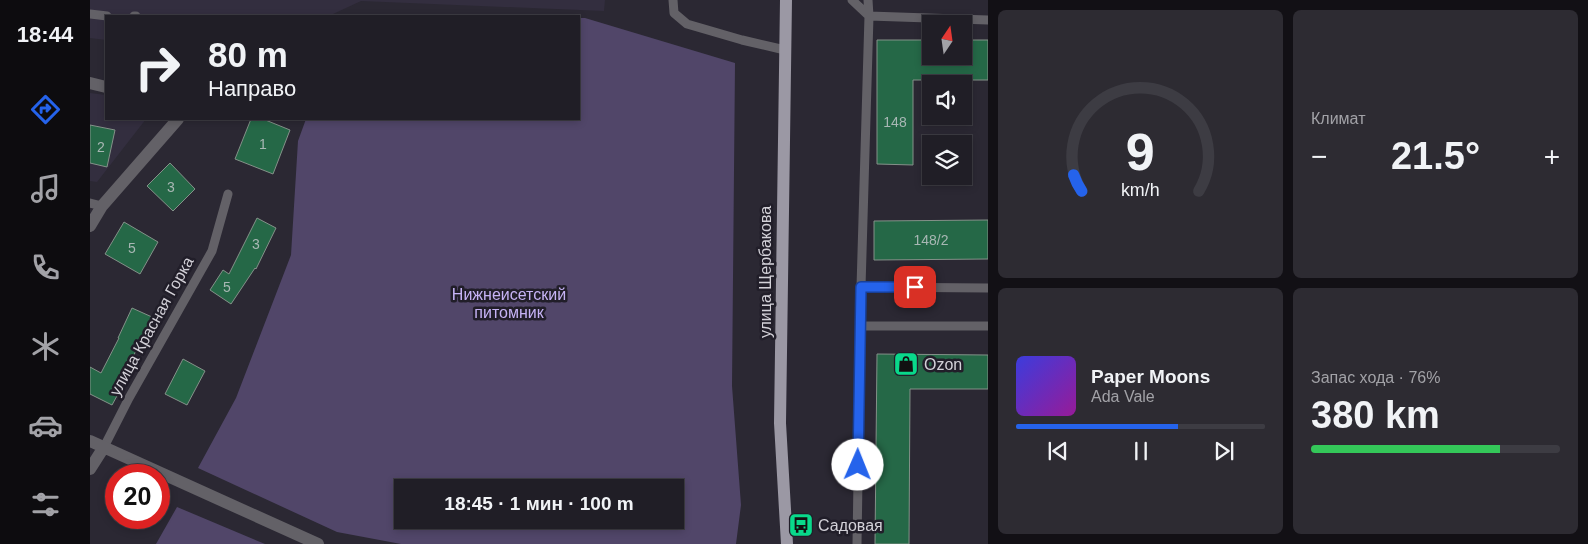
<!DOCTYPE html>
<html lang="ru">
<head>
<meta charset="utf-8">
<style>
  body { margin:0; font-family:Arial,sans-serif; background:#2d2b32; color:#f1f3f6; height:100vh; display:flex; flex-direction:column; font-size:19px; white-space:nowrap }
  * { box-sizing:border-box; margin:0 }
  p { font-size:16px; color:#a2a2a7 }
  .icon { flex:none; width:28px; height:28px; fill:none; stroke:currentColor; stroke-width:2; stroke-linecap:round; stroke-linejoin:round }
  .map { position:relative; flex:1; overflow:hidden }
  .panel { display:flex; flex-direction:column; gap:10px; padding:10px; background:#121015; width:600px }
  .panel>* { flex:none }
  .hud { position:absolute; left:15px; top:15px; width:475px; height:105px; border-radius:0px; box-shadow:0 2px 8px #0003,0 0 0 1px #3d3c43; background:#201e26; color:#f1f3f6; overflow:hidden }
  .needle { width:32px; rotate:13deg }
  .tools { position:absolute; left:832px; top:15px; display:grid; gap:10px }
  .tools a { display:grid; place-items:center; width:50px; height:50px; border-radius:0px; background:#201e26; box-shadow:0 2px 8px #0003,0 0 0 1px #3d3c43; font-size:25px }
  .speed { position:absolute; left:15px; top:464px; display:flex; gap:10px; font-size:25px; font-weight:700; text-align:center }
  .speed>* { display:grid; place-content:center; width:65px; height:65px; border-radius:50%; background:#201e26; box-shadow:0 2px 8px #0003,0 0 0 1px #3d3c43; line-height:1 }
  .speed .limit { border:8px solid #d22; background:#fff; color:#111 }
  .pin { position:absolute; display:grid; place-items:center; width:42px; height:42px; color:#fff; margin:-21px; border-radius:10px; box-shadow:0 2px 8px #0006 }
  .me { position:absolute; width:55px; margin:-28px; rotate:1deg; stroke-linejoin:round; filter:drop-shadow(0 0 4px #0008) }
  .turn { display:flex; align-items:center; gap:18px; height:105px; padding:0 20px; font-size:22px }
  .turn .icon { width:65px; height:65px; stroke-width:2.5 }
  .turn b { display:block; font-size:35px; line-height:42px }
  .big { font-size:38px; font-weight:600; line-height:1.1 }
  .panel .card { flex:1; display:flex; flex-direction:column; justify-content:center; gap:8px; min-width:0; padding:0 18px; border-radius:8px; background:#2d2b32 }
  .panel .dial { align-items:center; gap:0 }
  .dial svg { height:130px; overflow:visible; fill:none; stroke:#3d3c43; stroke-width:7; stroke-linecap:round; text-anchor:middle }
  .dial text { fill:#f1f3f6; stroke:none }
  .song { display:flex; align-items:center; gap:15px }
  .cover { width:60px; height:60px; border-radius:8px; background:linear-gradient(135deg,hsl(240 70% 55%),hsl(300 70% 35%)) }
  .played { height:5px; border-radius:2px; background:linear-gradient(90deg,#2563eb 65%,#3d3c43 65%) }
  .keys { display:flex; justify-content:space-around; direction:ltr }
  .heat { display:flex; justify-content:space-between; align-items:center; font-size:28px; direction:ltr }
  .charge { height:8px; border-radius:4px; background:linear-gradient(90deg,#34c759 76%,#3d3c43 0) }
  .panel .tiles { flex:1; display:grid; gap:10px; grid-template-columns:repeat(2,1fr) }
  .trip { position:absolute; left:304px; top:479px; width:290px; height:50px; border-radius:0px; background:#201e26; box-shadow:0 2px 8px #0003,0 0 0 1px #3d3c43; font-weight:600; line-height:50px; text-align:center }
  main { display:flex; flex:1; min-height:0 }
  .tab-bar { display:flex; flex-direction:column; width:90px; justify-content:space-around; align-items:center; background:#0d0c0f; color:#a2a2a7 }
  .tab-bar .icon { width:35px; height:35px }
  .tab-bar .active { color:#2563eb }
  .tab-bar b { font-size:22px; color:#f1f3f6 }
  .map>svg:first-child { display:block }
</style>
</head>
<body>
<main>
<nav class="tab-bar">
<b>18:44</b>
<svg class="icon active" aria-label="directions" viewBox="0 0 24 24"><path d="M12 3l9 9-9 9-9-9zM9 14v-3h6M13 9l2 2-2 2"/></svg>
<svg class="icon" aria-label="music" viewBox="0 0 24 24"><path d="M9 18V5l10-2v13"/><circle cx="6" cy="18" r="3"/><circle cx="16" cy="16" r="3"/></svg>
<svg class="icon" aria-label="phone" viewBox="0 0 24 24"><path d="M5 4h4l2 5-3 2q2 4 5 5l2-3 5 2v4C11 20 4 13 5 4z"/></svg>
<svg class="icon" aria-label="climate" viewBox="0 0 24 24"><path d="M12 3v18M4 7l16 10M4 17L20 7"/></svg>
<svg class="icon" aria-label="car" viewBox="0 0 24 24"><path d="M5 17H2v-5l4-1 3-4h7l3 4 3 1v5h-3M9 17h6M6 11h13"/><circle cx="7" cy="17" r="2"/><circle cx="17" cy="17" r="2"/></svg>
<svg class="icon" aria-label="filters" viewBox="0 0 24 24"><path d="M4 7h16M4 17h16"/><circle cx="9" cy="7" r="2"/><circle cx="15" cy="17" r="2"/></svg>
</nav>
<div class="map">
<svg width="898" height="544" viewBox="0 0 898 544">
  <rect width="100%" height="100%" fill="#2b2833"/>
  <!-- built -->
  <path fill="#332e3f" d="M0 0H515L514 11 271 1 243 14 242 16H16V40L0 38Z
    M0 93 16 95V119H56L7 182 0 181Z"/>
  <!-- green -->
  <path fill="#514669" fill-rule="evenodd" d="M489 18H495L645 63 642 386 651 505 646 544H311L247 532 108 468 146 398 201 255 208 141 216 119H489ZM312 488H585V520H312Z
    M87 507 175 544H66Z"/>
  <!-- building -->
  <path fill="#256847" stroke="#849189" d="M787 40H841V56H874V40H898V80H823V165L787 164Z
    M161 119H173L200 130 183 174 145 159Z
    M0 125 25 130 17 167 0 163Z
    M80 163 105 189 83 211 57 186Z
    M167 218 186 228 166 269 165 268 141 304 120 290 133 270 139 274Z
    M898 220V259L784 260V221Z
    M34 222 68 242 50 274 15 254Z
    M42 308 62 317 42 359 46 361 22 405 0 394V367L11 373 29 338H28Z
    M787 354 898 355V389H820L819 544H785Z
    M93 359 115 371 97 405 75 394Z"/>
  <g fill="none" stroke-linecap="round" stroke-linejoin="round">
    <!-- lane -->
    <path stroke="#636167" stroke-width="9" d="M583 0 584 13 597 24 652 40 695 50
      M762 0 779 16 898 20
      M0 14 17 16
      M44 16H46
      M0 203 12 206
      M771 287 898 288
      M771 326H898
      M14 447 39 398 122 251 138 194
      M767 544 771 287 779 16 778 0"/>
    <!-- street -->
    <path stroke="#636167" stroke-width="12" d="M0 83 16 87
      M0 226 12 206 88 119
      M0 441 228 544
      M0 469 14 447"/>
    <!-- primary -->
    <path stroke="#9b98a4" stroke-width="12" d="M696 0 690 423 697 544"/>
  </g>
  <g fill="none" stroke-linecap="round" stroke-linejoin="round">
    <defs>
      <path id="route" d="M768 465 771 287H825"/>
    </defs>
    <!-- route casing -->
    <use href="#route" stroke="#184099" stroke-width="12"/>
    <!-- route -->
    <use href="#route" stroke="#2563eb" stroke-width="9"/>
  </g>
  <!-- icons -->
  <defs>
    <symbol id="shop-square" viewBox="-11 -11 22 22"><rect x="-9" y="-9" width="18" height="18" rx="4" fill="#09d98b" stroke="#211e29"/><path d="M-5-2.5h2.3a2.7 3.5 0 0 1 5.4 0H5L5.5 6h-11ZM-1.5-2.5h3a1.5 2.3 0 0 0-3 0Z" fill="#111"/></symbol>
    <symbol id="bus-square" viewBox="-11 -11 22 22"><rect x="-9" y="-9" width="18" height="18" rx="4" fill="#09d98b" stroke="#211e29"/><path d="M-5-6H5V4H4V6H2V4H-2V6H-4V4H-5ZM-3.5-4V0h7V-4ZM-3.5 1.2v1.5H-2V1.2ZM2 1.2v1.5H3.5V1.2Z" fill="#111"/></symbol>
  </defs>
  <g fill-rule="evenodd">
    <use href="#shop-square" x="802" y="350" width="28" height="28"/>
    <use href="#bus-square" x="697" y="511" width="28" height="28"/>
  </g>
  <g text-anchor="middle" stroke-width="5" stroke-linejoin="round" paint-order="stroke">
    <!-- number labels -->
    <g font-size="14" fill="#a8b7b4">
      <text x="805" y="127">148</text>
      <text x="173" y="149">1</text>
      <text x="11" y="152">2</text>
      <text x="81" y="192">3</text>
      <text x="841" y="245">148/2</text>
      <text x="166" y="249">3</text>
      <text x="42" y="253">5</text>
      <text x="137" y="292">5</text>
    </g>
    <!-- street labels -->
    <g font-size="16" fill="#d3d1d8" stroke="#211e29">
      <text transform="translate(675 272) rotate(-90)" y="6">улица Щербакова</text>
      <text transform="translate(61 326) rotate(-61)" y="6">улица Красная Горка</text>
    </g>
    <!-- park labels -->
    <g font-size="16" fill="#c6b3f5" stroke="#211e29">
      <text x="419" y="300">Нижнеисетский<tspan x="419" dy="18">питомник</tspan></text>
    </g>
    <!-- poi labels -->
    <g font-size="16" fill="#d3d1d8" stroke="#211e29" text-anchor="start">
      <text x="834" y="370">Ozon</text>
      <text x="728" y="531">Садовая</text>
    </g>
  </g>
</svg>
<div class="tools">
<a><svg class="needle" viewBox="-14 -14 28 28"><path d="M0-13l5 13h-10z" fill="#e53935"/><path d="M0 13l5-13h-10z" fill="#a2a2a7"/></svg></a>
<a><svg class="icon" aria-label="sound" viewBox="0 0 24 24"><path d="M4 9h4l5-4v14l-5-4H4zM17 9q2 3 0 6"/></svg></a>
<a><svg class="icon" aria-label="layers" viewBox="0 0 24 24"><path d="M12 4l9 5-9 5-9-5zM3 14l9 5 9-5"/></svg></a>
</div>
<div class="speed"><div class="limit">20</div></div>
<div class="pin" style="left:825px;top:287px;background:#d93025"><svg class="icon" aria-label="arrive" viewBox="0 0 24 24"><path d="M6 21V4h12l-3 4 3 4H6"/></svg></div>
<svg class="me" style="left:768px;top:465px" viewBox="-20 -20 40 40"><circle r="19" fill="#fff"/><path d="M0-13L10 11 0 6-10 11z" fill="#2563eb"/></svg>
<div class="trip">18:45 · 1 мин · 100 m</div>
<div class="hud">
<div class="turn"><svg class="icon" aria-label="right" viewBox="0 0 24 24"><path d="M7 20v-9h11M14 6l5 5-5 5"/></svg><div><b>80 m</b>Направо</div></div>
</div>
</div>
<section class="panel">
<div class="tiles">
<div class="card dial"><svg viewBox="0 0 100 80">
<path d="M14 69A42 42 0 1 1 86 69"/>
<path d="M14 69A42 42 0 0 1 9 59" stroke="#2563eb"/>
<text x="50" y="56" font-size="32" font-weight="700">9</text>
<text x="50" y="72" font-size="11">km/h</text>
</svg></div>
<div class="card"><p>Климат</p>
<div class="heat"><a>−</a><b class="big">21.5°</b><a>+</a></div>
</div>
<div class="card">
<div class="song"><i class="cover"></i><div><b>Paper Moons</b><p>Ada Vale</p></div></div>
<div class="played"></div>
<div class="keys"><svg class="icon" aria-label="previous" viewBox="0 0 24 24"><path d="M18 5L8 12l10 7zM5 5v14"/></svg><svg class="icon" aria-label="pause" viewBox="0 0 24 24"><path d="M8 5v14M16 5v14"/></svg><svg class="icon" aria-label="next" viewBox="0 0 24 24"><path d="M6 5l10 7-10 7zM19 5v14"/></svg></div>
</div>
<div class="card"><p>Запас хода · 76%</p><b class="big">380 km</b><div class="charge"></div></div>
</div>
</section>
</main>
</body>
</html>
